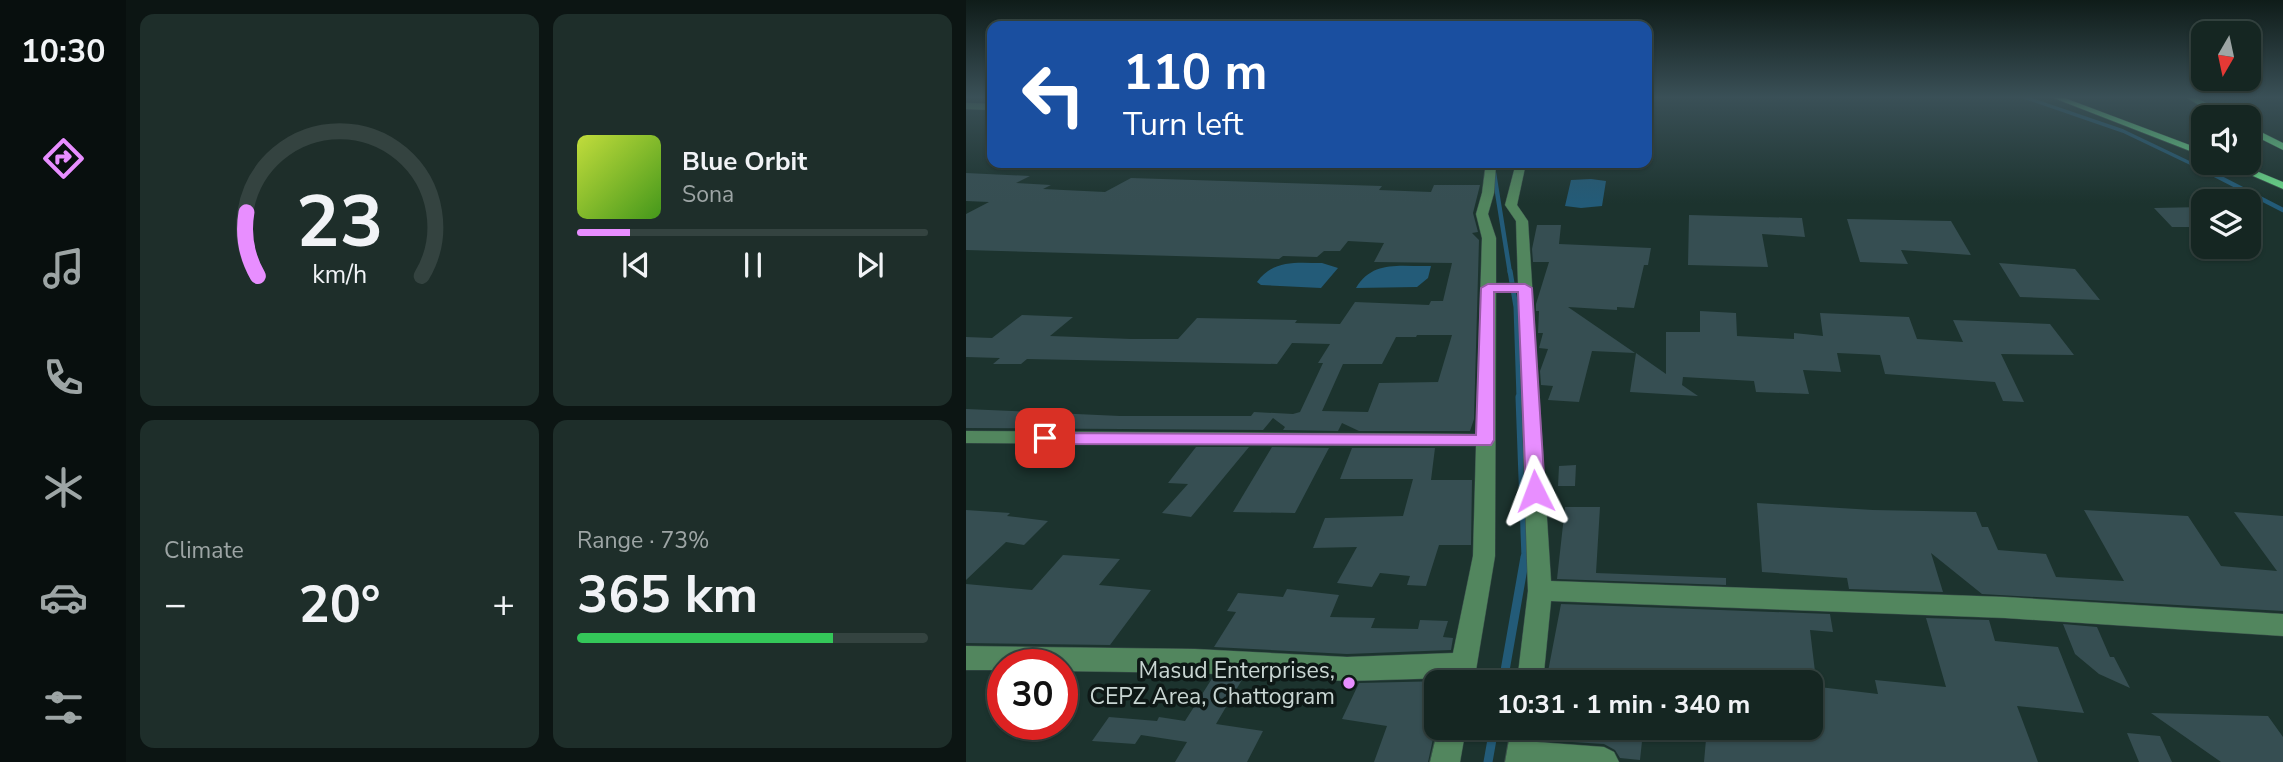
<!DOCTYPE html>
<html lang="en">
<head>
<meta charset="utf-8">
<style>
  body { margin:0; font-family:"Nunito Sans",sans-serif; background:#1e2e2a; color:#f1f3f6; height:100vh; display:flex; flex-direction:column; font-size:26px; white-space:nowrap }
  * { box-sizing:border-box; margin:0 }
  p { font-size:23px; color:#9da5a5 }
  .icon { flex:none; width:38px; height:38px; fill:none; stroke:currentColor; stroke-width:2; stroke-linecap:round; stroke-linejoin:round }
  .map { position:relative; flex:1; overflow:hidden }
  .sheet { display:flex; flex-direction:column; gap:14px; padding:14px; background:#0c1513; width:840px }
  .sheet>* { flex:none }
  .guide { position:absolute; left:21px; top:21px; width:665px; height:147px; border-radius:14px; box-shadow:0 2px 5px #0004,0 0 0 2px #344340; background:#1a4fa0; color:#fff; overflow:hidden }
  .needle { width:46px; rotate:189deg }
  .controls { position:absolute; left:1225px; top:21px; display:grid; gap:14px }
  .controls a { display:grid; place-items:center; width:70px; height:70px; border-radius:14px; background:#152622; box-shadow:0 2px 5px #0004,0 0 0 2px #344340; font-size:35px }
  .speed { position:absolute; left:21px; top:649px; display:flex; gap:14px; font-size:35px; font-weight:700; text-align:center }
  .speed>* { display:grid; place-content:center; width:91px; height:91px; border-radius:50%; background:#152622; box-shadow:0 2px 5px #0004,0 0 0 2px #344340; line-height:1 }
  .speed .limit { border:10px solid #d22; background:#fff; color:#111 }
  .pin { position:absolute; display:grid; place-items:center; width:60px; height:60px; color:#fff; margin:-30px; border-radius:14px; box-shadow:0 4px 10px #0006 }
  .me { position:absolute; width:77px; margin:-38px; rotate:357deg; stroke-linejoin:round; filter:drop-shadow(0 0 5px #0008) }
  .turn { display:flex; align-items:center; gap:24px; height:147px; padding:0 21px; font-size:32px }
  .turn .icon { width:91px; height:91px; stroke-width:2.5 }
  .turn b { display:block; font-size:49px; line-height:60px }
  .big { font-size:52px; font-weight:700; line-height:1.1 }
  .sheet .card { flex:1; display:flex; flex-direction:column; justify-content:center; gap:10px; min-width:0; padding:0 24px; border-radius:14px; background:#1e2e2a }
  .sheet .dial { align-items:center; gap:0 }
  .dial svg { height:182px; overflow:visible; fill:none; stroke:#344340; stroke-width:7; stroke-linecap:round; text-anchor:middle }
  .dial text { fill:#f1f3f6; stroke:none }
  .song { display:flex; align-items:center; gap:21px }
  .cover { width:84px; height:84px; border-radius:10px; background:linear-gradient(135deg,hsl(70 70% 55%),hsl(100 70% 35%)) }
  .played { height:7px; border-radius:4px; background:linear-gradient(90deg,#e88eff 15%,#344340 15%) }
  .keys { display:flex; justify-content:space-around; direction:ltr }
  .heat { display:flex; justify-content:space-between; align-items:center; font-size:38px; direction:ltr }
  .charge { height:10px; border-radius:5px; background:linear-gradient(90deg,#34c759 73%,#344340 0) }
  .sheet .tiles { flex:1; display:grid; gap:14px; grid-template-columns:repeat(2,1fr) }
  .trip { position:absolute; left:458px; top:670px; width:399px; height:70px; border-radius:14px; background:#152622; box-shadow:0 2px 5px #0004,0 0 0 2px #344340; font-weight:700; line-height:70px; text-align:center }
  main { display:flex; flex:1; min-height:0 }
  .tabs { display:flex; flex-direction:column; width:126px; justify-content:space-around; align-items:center; background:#080f0e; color:#9da5a5 }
  .tabs .icon { width:49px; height:49px }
  .tabs .active { color:#e88eff }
  .tabs b { font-size:32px; color:#f1f3f6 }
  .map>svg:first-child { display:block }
</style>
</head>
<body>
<main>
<nav class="tabs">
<b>10:30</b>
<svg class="icon active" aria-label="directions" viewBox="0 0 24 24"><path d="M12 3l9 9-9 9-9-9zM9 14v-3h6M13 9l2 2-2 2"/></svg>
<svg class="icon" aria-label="music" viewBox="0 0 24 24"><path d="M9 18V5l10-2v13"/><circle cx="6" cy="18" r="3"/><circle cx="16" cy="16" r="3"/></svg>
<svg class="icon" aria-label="phone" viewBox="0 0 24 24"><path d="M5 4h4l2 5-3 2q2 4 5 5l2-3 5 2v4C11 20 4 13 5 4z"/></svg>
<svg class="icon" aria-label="climate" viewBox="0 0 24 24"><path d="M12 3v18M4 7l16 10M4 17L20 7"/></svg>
<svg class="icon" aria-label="car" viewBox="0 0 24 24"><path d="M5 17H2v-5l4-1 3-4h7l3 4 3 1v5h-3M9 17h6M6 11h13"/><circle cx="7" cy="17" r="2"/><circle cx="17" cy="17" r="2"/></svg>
<svg class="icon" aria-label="filters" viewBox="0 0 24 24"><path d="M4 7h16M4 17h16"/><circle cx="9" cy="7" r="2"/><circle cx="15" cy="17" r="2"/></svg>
</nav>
<section class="sheet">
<div class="tiles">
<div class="card dial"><svg viewBox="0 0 100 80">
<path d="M14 69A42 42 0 1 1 86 69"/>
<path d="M14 69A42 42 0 0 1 9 41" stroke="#e88eff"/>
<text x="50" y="56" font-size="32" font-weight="700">23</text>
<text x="50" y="72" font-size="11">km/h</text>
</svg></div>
<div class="card">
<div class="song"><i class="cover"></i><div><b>Blue Orbit</b><p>Sona</p></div></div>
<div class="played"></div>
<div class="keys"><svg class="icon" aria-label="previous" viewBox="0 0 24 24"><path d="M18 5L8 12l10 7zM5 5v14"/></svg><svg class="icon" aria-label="pause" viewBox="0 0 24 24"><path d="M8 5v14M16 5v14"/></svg><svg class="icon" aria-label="next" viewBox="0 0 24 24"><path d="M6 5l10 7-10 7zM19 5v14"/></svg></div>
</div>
<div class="card"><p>Climate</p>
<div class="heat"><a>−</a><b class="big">20°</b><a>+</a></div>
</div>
<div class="card"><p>Range · 73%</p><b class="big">365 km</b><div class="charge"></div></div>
</div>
</section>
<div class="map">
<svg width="1317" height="762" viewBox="0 0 1317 762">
  <rect width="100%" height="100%" fill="#1c332e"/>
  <!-- water -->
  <path fill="#235b78" d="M625 179 640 181 636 206 615 208 599 206 605 180Z
    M356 263 372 268 355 288 295 285 291 282C308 259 330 263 356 263Z
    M465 266 462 278 451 287 390 288C407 259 436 267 465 266Z"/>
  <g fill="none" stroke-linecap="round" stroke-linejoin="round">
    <!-- stream-far4 -->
    <path stroke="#235b78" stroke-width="3.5" d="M1058 97 1157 131 1249 175
      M528 175 527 168 530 163"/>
    <!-- stream-far3 -->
    <path stroke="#235b78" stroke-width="4.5" d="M528 173 544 273
      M1245 173 1317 210"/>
    <!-- stream-far2 -->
    <path stroke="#235b78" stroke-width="5" d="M544 271 550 307 553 398"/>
    <!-- stream-far1 -->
    <path stroke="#235b78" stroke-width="7" d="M553 397 559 558"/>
    <!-- stream -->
    <path stroke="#235b78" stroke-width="9" d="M537 682 559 557
      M522 762 528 728"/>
  </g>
  <!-- building -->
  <path fill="#364e52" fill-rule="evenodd" d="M0 173 64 176 50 183 85 185 77 189 139 192 165 178 416 186 413 190 465 192 468 185H514L507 213 512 232 506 233 513 240 508 419 504 431H393L376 423 372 431 317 430 319 427 307 418 297 430 0 428V409L154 416H285L288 412 327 414 334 412 357 363H352L364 344 326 343 311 364 61 359 55 364H27L34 358 0 357V337L26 338 56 315 107 317 84 336 165 339H212L231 318 331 320 329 323 374 324 389 302 463 305 465 301H477L486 263 408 262 418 243 382 241 374 251H358L351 257 317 256 313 259 0 250V214L23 202 0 201ZM451 335H486L472 382 413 383 402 412 356 411 377 364H416L430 337H450Z
    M1237 207V227H1206L1188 208Z
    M723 215 836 218 839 237 796 234 802 267 722 265Z
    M881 219 985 221 1005 255 935 250 942 264 894 262Z
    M571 225H595L593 244 685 248 682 265H678L668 308 651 307V310L602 307 669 353 626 351 613 402 582 400 587 386 575 385 574 371 582 349 573 348 577 333H572L573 311H570V304L583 262H567L566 249Z
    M1033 263 1109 269 1134 300 1054 297Z
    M734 311 770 313 771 336 828 339V333L857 336 854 313 943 317 951 339 997 342 987 320 1084 324 1108 355 1035 354 1058 402 1037 401 1029 382 919 374 914 355 871 353 875 372 837 370 843 394 790 392 788 381 717 377 716 385 732 396 664 392 670 353 700 374V332H734Z
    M230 447H283L225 517 196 513 222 484 202 483Z
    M306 447 363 448 329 513 267 512Z
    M386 448H469L465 480H506L505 545H473L460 586 441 585 444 576 414 573 406 587 371 583 391 547 347 548 359 518 437 516 447 479H374Z
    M610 465 609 486H592L593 466Z
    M791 503 907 510 1010 512 1016 527H1022L1032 550 1080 554 1090 577 1158 581 1118 510 1222 516 1255 566 1311 571 1268 512 1317 516V611L1016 594 965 553 977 592 883 589 881 578 796 572Z
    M599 507H634L630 573 760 578V585L591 579Z
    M0 510 44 513 41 516 82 521 58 545 40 542 0 580Z
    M97 555 154 559 133 585 185 590 144 645 0 643V584L66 590Z
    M321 589 373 595 364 617 409 618 405 628 452 629 454 620 482 621 477 637 487 638 485 650 381 654 248 647 270 612 261 611 272 593 317 597Z
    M595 604 864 614 867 632 844 630 850 680 742 671V682H580Z
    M960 618 1023 620 1029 641 1092 647 1118 713 1051 706 1072 762H738L741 728 826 731V728H845V686L912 694 909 680 980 687Z
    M1097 624 1131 627 1144 657H1148L1164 688 1133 674 1109 654Z
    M247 677 277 678 250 724 297 731 281 762H209L221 742 175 735 169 744 126 741 143 717 191 721 193 717 219 721Z
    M479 681 471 682V706L461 734H468L462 762H408L421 726 376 719 393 683Z
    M1185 713 1302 716 1317 737V762H1255Z
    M575 728H630L677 732 674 760 654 758 649 750 638 744 574 740Z
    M1161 733 1194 736 1206 762H1173Z"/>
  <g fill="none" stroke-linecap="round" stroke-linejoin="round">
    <defs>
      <path id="minor" d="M0 103 26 104V110L0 109Z
        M520 163H530L528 193 522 214 530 238V283H552L550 221 539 205 550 163H560L551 205 562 221 585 581 1039 597 1317 614V636L1039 618 585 601 577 682H551L562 591 552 292H530L529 556 508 682H482V678L381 681 229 673 96 671V665H37V670H0V646L229 649 381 657 487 653 507 556 510 446 0 443V431L510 434 516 238 510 214 516 193Z
        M472 728H500L494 762H464Z
        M545 728H573L571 742 638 747 648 752 653 762H539Z"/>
      <path id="major" d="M1085 97H1096L1237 150V156Z
        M1219 97H1229L1266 117H1254Z
        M1283 126 1317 143V150L1283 133Z
        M1257 163H1271L1317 182V189Z"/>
    </defs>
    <!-- minor casing -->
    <use href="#minor" stroke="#3b504c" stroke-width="1"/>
    <!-- major casing -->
    <use href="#major" stroke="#3b504c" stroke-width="1"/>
    <!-- minor -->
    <use href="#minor" fill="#52865e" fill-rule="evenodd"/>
    <!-- major -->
    <use href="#major" fill="#6cdf8c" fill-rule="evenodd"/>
  </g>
  <!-- sky -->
  <linearGradient id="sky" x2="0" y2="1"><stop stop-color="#0f1c19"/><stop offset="0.48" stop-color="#3a5057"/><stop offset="1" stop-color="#3a5057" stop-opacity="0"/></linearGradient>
  <rect width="1317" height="203" fill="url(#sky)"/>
  <!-- route -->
  <path fill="#e88eff" stroke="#975ca6" stroke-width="2" d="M559 284 566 288 579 491 576 495H562L560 491 552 292H528V440L525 445 79 444 70 438 79 433 510 435 515 288 522 284Z"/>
  <!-- markers -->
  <circle fill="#e88eff" stroke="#0e1816" stroke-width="2.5" cx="383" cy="683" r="7"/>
  <g text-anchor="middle" stroke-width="7" stroke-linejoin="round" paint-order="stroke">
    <!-- near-poi labels -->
    <g font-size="23" fill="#c8d5d2" stroke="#0e1816" text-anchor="end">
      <text x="369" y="678">Masud Enterprises,<tspan x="369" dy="26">CEPZ Area, Chattogram</tspan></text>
    </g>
  </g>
</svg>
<div class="controls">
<a><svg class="needle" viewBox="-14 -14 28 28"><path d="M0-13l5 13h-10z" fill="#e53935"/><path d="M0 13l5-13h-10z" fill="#9da5a5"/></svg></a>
<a><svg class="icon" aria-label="sound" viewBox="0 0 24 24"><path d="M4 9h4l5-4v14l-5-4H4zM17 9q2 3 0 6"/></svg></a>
<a><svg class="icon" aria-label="layers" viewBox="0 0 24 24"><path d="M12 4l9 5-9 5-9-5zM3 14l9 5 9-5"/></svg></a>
</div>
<div class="speed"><div class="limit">30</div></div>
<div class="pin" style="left:79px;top:438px;background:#d93025"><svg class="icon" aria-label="arrive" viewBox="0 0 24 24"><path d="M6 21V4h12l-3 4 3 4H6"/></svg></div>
<svg class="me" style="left:569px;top:491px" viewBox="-20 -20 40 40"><path d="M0-17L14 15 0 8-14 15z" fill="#e88eff" stroke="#fff" stroke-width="4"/></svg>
<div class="trip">10:31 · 1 min · 340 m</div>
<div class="guide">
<div class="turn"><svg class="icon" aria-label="left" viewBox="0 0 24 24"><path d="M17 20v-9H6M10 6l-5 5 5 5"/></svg><div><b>110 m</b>Turn left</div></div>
</div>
</div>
</main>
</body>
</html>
